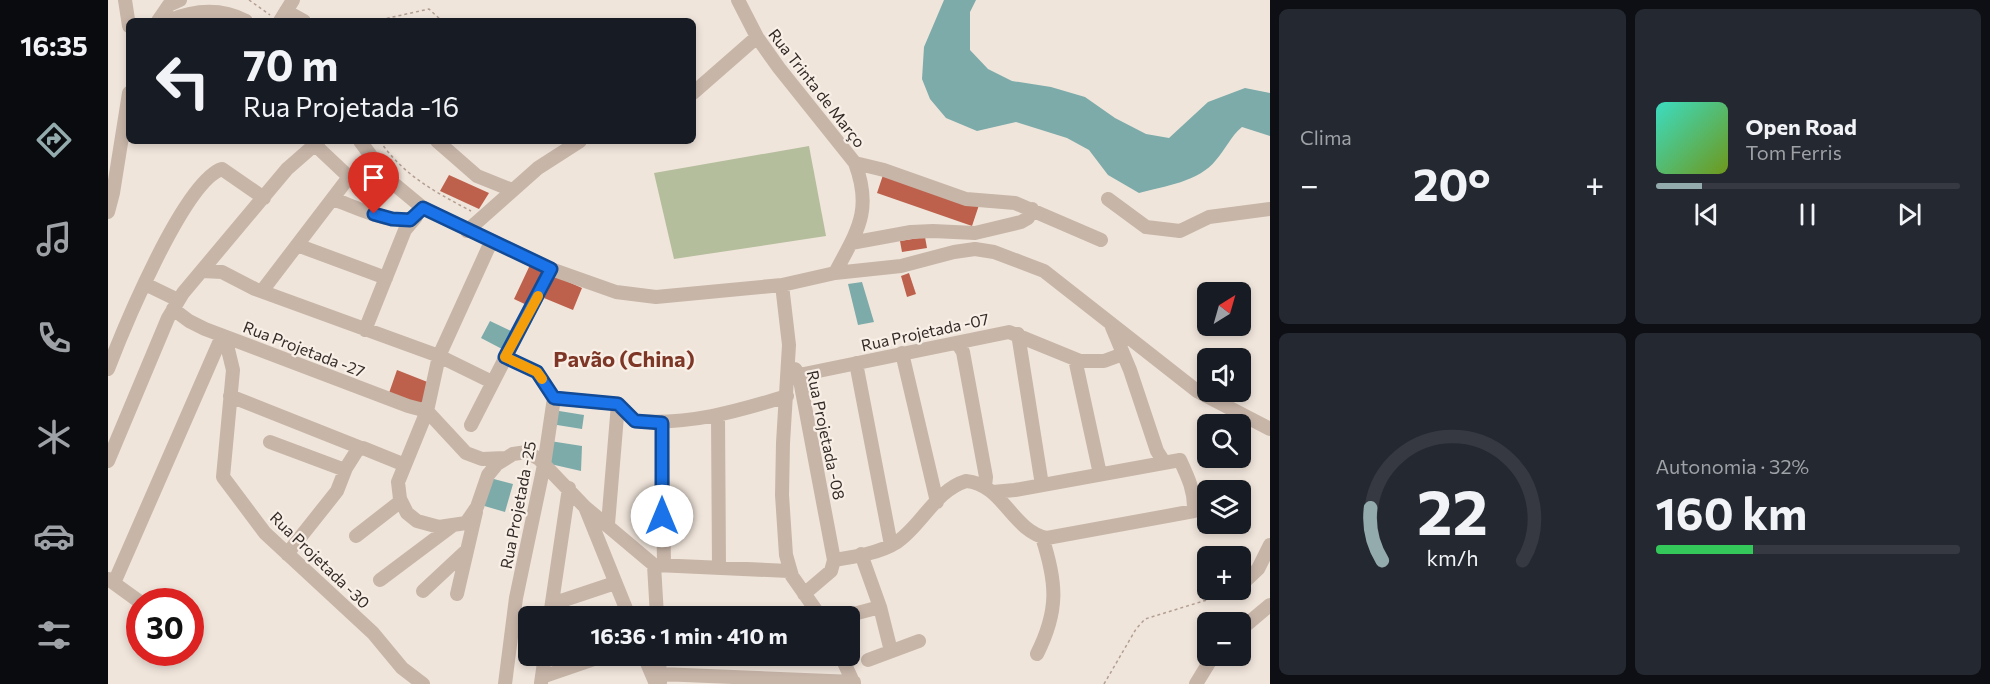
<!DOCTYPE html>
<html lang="pt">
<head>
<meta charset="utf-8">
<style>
  body { margin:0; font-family:Commissioner,sans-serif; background:#242831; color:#f1f3f6; height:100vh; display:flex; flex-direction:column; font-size:22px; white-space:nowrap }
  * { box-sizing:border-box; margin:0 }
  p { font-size:20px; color:#9ea1a6 }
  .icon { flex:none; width:33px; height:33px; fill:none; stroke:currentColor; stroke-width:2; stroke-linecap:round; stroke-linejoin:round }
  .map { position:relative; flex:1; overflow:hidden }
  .side { display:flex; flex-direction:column; gap:9px; padding:9px; background:#0d0f14; width:720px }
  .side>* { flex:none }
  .banner { position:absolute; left:18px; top:18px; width:570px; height:126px; border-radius:9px; box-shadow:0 3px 9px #0003; background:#171b24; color:#f1f3f6; overflow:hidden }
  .needle { width:39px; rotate:37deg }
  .buttons { position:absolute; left:1089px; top:282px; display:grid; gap:12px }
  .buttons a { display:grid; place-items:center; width:54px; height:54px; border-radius:9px; background:#171b24; box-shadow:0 3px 9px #0003; font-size:30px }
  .speed { position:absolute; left:18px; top:588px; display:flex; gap:12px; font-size:30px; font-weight:700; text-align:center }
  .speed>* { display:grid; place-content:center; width:78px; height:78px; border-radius:50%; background:#171b24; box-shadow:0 3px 9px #0003; line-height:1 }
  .speed .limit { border:9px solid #d22; background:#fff; color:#111 }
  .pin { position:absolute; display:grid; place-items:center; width:51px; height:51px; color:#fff; margin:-62px -26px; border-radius:50% 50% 50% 0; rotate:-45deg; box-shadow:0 0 6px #0007 }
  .pin .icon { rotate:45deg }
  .me { position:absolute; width:66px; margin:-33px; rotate:0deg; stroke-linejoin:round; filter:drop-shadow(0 0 4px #0008) }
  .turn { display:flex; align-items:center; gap:21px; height:126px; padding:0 18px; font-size:27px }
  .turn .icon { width:78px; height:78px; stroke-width:2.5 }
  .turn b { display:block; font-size:42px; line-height:51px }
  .big { font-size:45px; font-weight:700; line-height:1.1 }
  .side .widget { flex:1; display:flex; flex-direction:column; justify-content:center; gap:9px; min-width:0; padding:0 21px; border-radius:9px; background:#242831 }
  .side .dial { align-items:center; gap:0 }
  .dial svg { height:156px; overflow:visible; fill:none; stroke:#363941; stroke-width:7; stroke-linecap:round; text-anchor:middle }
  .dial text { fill:#f1f3f6; stroke:none }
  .song { display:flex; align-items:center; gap:18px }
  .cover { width:72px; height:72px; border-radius:9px; background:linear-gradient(135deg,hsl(170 70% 55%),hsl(80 70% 35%)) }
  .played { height:6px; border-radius:3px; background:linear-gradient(90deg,#93abad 15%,#363941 15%) }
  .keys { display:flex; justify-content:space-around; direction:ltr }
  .heat { display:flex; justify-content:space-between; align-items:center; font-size:33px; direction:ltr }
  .charge { height:9px; border-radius:4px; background:linear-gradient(90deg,#34c759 32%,#363941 0) }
  .side .tiles { flex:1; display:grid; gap:9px; grid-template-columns:repeat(2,1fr) }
  .trip { position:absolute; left:410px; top:606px; width:342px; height:60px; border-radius:9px; background:#171b24; box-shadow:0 3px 9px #0003; font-weight:700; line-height:60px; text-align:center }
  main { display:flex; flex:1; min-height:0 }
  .tabs { display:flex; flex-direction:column; width:108px; justify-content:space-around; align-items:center; background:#090b0e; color:#9ea1a6 }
  .tabs .icon { width:42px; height:42px }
  .tabs .current { color:#93abad }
  .tabs b { font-size:27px; color:#f1f3f6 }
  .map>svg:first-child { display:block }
</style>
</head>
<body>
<main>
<nav class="tabs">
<b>16:35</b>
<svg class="icon current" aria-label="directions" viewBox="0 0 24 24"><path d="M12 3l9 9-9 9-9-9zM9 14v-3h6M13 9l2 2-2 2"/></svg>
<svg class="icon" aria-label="music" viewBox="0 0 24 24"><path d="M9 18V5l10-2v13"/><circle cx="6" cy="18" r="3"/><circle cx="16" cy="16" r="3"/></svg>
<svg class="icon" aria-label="phone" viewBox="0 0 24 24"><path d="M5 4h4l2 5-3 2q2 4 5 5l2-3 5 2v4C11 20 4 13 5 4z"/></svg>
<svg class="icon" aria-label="climate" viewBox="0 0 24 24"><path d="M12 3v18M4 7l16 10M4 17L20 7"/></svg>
<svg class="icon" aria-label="car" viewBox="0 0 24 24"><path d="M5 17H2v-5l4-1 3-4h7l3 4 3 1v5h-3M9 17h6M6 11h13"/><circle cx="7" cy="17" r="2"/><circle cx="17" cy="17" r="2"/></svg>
<svg class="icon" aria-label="filters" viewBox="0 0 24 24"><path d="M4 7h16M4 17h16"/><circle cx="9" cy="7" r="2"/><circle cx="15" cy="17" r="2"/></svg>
</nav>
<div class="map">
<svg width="1162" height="684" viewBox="0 0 1162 684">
  <rect width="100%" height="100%" fill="#f0e5db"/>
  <!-- green -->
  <path fill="#b4be9c" d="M701 146 718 236 566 259 546 173Z"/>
  <!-- water -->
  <path fill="#7cabaa" d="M836 0H868L862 12V50L880 69 904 81 943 87 977 97 1007 118 1038 134 1061 138 1100 102 1137 88 1162 93V136L1134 127C1122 137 1118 149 1108 160 1091 182 1056 186 1031 193L1000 175 981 150 959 138 908 122 869 131 838 118 822 99 814 79 816 47Z
    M754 282 766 322 750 325 740 284Z
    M382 321 403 331 394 349 373 338Z
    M445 410 476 415 474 429 443 424Z
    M442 441 474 446 473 471 438 463Z
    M382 478 405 484 397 512 373 505Z"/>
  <!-- building -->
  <path fill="#bd614c" d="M776 172 871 205 864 226 769 193Z
    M341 175 381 193 371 209 332 191Z
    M817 237 819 248 794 252 792 241Z
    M422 265 439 272 423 307 406 299Z
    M801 273 808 294 799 297 793 276Z
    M447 276 474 288 465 310 436 298Z
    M289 370 322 383 317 405 281 393Z"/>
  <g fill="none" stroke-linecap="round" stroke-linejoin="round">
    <!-- path -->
    <path stroke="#b39f92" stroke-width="1.5" stroke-dasharray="3 3" stroke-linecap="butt" d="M141 0 162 15
      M267 21 321 9 334 21
      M272 141C295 175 327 192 363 211
      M996 684 1028 629 1037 619 1115 595 1124 590"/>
    <!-- minor -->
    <path stroke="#c7b5a8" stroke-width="14" d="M17 0 21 26
      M630 0 649 37 671 68 747 163C765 211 749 231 727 273
      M178 11 196 21
      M50 21 61 5 72 0
      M60 21C86 10 113 8 138 21
      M172 21 185 0
      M585 93 649 37
      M252 141 280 179 315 208 443 269 508 292 548 297 674 285 727 273 793 266 846 252 867 249 886 252 936 271 1089 391 1162 429
      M329 141 369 176 404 190
      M747 163 776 170 858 199 907 203 993 240
      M225 199C246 206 287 228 308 216
      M1000 199 1038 227 1072 231 1101 217 1162 209
      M0 212 5 193 21 93
      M359 231 430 168 472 141
      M383 242 331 356 319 411 290 482 292 499 299 513 309 521 331 527 358 523 369 507 380 475 389 464 405 454 419 452 431 459 477 507 521 616
      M743 243 803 232 825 231 867 233 913 222 920 218 924 209
      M189 245 278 278
      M94 271 114 272 147 289 331 356 384 382
      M37 284 70 300
      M674 285 681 345 675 443 674 495 678 555 684 576 712 616
      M154 291 241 177 206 144
      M65 309 81 321 97 329 300 406 319 411 358 453 374 459 397 458
      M1004 327 1022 370 1049 451 1056 462
      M257 330 297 230 308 217
      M910 334 934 485
      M117 337 125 370 115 477 157 533 265 633 294 668 315 684
      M850 344 855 352 878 477 877 486
      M794 353 829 502
      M967 359 992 474
      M748 363 783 545
      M0 369C15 330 76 181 114 169L156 198
      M687 369 691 375 726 560
      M691 375 901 332 972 361H996L1015 354
      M122 396 253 448
      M446 398 510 404 527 421C581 425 627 412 679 396
      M610 416 611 567
      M554 423 556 564
      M363 425 443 269
      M162 442 237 470
      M0 461 60 318 75 293 179 169 211 141
      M477 507 546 565 549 616
      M500 524 510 404
      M248 536 293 501
      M179 554 229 491 238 468 250 449 255 448 297 465
      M753 554 772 607 783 651
      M548 565 681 571
      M0 579 32 602
      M272 580 344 526
      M6 583 114 336
      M1133 585 1150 569 1162 545
      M315 591 359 550
      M349 594 368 512
      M696 594 723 571 726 560C746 557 772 553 789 542 813 526 828 490 858 481 895 484 904 531 939 538L1086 511C1087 492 1080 477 1072 460L907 490 885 492
      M444 604 507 583
      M442 616 461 488
      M738 616 772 607
      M1132 630 1162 605
      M929 654C951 610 949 583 934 537
      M536 656 548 684
      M551 656 552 682
      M733 656 746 684
      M760 660 811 641
      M552 674 746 682
      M434 677 495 656
      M433 683 437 656
      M397 684 408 598 436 465 446 398 429 372 397 357
      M1088 684 1105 656"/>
  </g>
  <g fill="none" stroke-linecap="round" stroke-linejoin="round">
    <defs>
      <path id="route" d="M266 214 284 219 302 220 315 208 443 269 397 357 429 372 446 398 510 404 527 421 554 423V516"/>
    </defs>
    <!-- route casing -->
    <use href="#route" stroke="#114b97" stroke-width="15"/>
    <!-- route -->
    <use href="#route" stroke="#1a73e8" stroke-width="10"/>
    <!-- slow -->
    <path stroke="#f59e0b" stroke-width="10" d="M430 296 397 357 429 372 434 379"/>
  </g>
  <g text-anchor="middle" stroke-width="4.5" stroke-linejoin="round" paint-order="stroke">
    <!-- street labels -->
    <g font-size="16" fill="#342b28" stroke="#f8efe7">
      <text transform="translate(709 88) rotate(52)" y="6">Rua Trinta de Março</text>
      <text transform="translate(817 332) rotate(-12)" y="6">Rua Projetada -07</text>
      <text transform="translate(196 349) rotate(21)" y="6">Rua Projetada -27</text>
      <text transform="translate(718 435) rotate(78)" y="6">Rua Projetada -08</text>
      <text transform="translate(410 505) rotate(-79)" y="6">Rua Projetada -25</text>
      <text transform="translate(212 560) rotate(44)" y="6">Rua Projetada -30</text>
    </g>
    <!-- district labels -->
    <g font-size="22" font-weight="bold" fill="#7e3726" stroke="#f8efe7">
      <text x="516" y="367">Pavão (China)</text>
    </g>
  </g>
</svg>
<div class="buttons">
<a><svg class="needle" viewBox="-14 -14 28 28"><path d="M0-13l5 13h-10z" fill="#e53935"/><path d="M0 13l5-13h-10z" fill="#9ea1a6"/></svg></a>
<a><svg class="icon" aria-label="sound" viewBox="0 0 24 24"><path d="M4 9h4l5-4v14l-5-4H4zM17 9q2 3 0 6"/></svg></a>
<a><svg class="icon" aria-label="search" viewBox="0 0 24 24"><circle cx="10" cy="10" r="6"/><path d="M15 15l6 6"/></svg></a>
<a><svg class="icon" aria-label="layers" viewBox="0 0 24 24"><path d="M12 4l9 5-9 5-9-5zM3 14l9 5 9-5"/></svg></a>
<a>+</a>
<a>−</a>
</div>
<div class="speed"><div class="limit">30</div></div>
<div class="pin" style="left:266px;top:214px;background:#d93025"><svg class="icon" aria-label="arrive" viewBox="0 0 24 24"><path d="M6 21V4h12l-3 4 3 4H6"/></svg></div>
<svg class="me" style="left:554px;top:516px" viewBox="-20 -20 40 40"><circle r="19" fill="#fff"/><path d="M0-13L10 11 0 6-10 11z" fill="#1a73e8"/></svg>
<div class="trip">16:36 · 1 min · 410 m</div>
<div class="banner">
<div class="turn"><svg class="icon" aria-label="left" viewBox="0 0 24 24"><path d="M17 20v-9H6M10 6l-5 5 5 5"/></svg><div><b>70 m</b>Rua Projetada -16</div></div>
</div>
</div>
<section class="side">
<div class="tiles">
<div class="widget"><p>Clima</p>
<div class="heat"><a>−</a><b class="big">20°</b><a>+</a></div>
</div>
<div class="widget">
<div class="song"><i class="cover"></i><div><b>Open Road</b><p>Tom Ferris</p></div></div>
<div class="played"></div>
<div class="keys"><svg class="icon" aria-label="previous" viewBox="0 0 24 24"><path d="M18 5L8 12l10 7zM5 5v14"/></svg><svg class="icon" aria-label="pause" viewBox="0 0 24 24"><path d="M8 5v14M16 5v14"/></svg><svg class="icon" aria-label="next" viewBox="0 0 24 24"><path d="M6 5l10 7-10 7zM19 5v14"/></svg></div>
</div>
<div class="widget dial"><svg viewBox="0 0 100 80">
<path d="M14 69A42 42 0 1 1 86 69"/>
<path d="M14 69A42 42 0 0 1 8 42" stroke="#93abad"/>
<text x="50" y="56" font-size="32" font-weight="700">22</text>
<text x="50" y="72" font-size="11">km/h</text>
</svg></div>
<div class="widget"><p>Autonomia · 32%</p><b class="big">160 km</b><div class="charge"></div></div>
</div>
</section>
</main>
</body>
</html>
